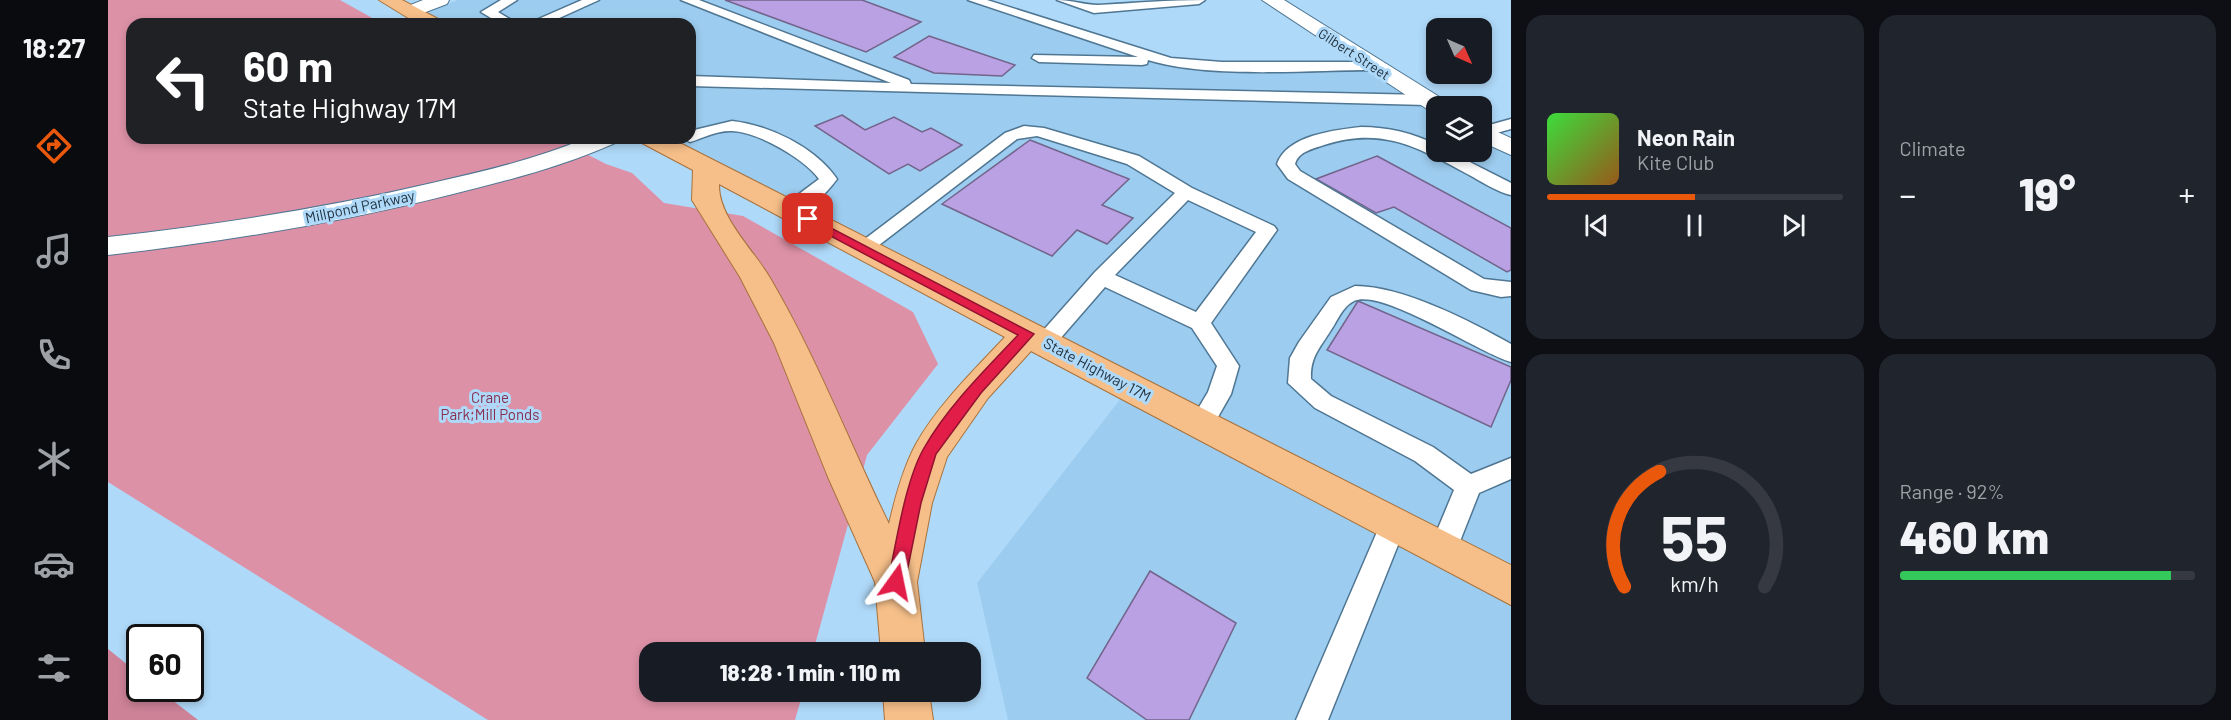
<!DOCTYPE html>
<html lang="en">
<head>
<meta charset="utf-8">
<style>
  body { margin:0; font-family:Barlow,sans-serif; background:#20242c; color:#f1f3f6; height:100vh; display:flex; flex-direction:column; font-size:22px; white-space:nowrap }
  * { box-sizing:border-box; margin:0 }
  p { font-size:20px; color:#9ea1a6 }
  .icon { flex:none; width:33px; height:33px; fill:none; stroke:currentColor; stroke-width:2; stroke-linecap:round; stroke-linejoin:round }
  .map { position:relative; flex:1; overflow:hidden }
  .panel { display:flex; flex-direction:column; gap:15px; padding:15px; background:#0d0f14; width:720px }
  .panel>* { flex:none }
  .hud { position:absolute; left:18px; top:18px; width:570px; height:126px; border-radius:18px; box-shadow:0 3px 9px #0003; background:#202124; color:#fff; overflow:hidden }
  .needle { width:39px; rotate:135deg }
  .buttons { position:absolute; left:1318px; top:18px; display:grid; gap:12px }
  .buttons a { display:grid; place-items:center; width:66px; height:66px; border-radius:12px; background:#171b24; box-shadow:0 3px 9px #0003; font-size:30px }
  .speed { position:absolute; left:18px; top:624px; display:flex; gap:12px; font-size:30px; font-weight:700; text-align:center }
  .speed>* { display:grid; place-content:center; width:78px; height:78px; border-radius:50%; background:#171b24; box-shadow:0 3px 9px #0003; line-height:1 }
  .speed .limit { border:3px solid #111; border-radius:9px; background:#fff; color:#111 }
  .pin { position:absolute; display:grid; place-items:center; width:51px; height:51px; color:#fff; margin:-26px; border-radius:12px; box-shadow:0 3px 9px #0006 }
  .me { position:absolute; width:66px; margin:-33px; rotate:12deg; stroke-linejoin:round; filter:drop-shadow(0 0 4px #0008) }
  .turn { display:flex; align-items:center; gap:21px; height:126px; padding:0 18px; font-size:27px }
  .turn .icon { width:78px; height:78px; stroke-width:2.5 }
  .turn b { display:block; font-size:42px; line-height:51px }
  .big { font-size:45px; font-weight:800; line-height:1.1 }
  .panel .tile { flex:1; display:flex; flex-direction:column; justify-content:center; gap:9px; min-width:0; padding:0 21px; border-radius:18px; background:#20242c }
  .panel .dial { align-items:center; gap:0 }
  .dial svg { height:156px; overflow:visible; fill:none; stroke:#363941; stroke-width:7; stroke-linecap:round; text-anchor:middle }
  .dial text { fill:#f1f3f6; stroke:none }
  .song { display:flex; align-items:center; gap:18px }
  .cover { width:72px; height:72px; border-radius:9px; background:linear-gradient(135deg,hsl(120 70% 55%),hsl(30 70% 35%)) }
  .played { height:6px; border-radius:3px; background:linear-gradient(90deg,#ea580c 50%,#363941 50%) }
  .keys { display:flex; justify-content:space-around; direction:ltr }
  .heat { display:flex; justify-content:space-between; align-items:center; font-size:33px; direction:ltr }
  .charge { height:9px; border-radius:4px; background:linear-gradient(90deg,#34c759 92%,#363941 0) }
  .panel .tiles { flex:1; display:grid; gap:15px; grid-template-columns:repeat(2,1fr) }
  .trip { position:absolute; left:531px; top:642px; width:342px; height:60px; border-radius:18px; background:#171b24; box-shadow:0 3px 9px #0003; font-weight:800; line-height:60px; text-align:center }
  main { display:flex; flex:1; min-height:0 }
  .menu { display:flex; flex-direction:column; width:108px; justify-content:space-around; align-items:center; background:#090b0e; color:#9ea1a6 }
  .menu .icon { width:42px; height:42px }
  .menu .on { color:#ea580c }
  .menu b { font-size:27px; color:#f1f3f6 }
  .map>svg:first-child { display:block }
</style>
</head>
<body>
<main>
<nav class="menu">
<b>18:27</b>
<svg class="icon on" aria-label="directions" viewBox="0 0 24 24"><path d="M12 3l9 9-9 9-9-9zM9 14v-3h6M13 9l2 2-2 2"/></svg>
<svg class="icon" aria-label="music" viewBox="0 0 24 24"><path d="M9 18V5l10-2v13"/><circle cx="6" cy="18" r="3"/><circle cx="16" cy="16" r="3"/></svg>
<svg class="icon" aria-label="phone" viewBox="0 0 24 24"><path d="M5 4h4l2 5-3 2q2 4 5 5l2-3 5 2v4C11 20 4 13 5 4z"/></svg>
<svg class="icon" aria-label="climate" viewBox="0 0 24 24"><path d="M12 3v18M4 7l16 10M4 17L20 7"/></svg>
<svg class="icon" aria-label="car" viewBox="0 0 24 24"><path d="M5 17H2v-5l4-1 3-4h7l3 4 3 1v5h-3M9 17h6M6 11h13"/><circle cx="7" cy="17" r="2"/><circle cx="17" cy="17" r="2"/></svg>
<svg class="icon" aria-label="filters" viewBox="0 0 24 24"><path d="M4 7h16M4 17h16"/><circle cx="9" cy="7" r="2"/><circle cx="15" cy="17" r="2"/></svg>
</nav>
<div class="map">
<svg width="1403" height="720" viewBox="0 0 1403 720">
  <rect width="100%" height="100%" fill="#afd9f9"/>
  <!-- built -->
  <path fill="#9cccef" d="M350 0H881L1062 62 1266 66 1332 106H1329V152H1374V132L1403 147V720H900L869 583 1021 388 544 138H582V24H325L309 16Z"/>
  <!-- green -->
  <path fill="#dd91a7" d="M0 0H232L275 24H24V138H454L453 141 498 164 524 173 556 203 635 216 805 312 830 364 759 455 705 652H542V692H695L687 720H380L0 482Z"/>
  <!-- forest -->
  <path fill="#cd8298" d="M0 649 31 674 32 688 50 689 90 720H0Z"/>
  <!-- building -->
  <path fill="#b9a1e3" stroke="#72648b" stroke-width="1.5" d="M617 0H754L813 22 758 52Z
    M821 36 907 65 894 76 826 73 786 57Z
    M734 115 757 130 786 117 814 132 823 128 854 145 812 171 800 164 781 174 707 126Z
    M922 140 1021 179 994 205 1025 218 999 244 969 230 944 256 834 204Z
    M1269 156 1403 228V270L1399 272 1286 207 1268 213 1208 179Z
    M1250 301 1403 367V380L1383 427 1219 350Z
    M1042 571 1128 623 1081 720H1039L979 678Z"/>
  <g fill="none" stroke-linecap="round" stroke-linejoin="round">
    <defs>
      <path id="lane" d="M393 0H409L390 12 410 24H393L373 12Z
        M474 0H491L438 24H419Z
        M573 0H591L801 80 803 84 1319 95 1327 100 1319 105 582 86V76L783 83Z
        M860 0H879L1063 58 1114 62H1266L1273 66 1266 70C1200 70 1102 79 1040 60L1039 64 1034 65 931 62 924 58 926 55 1030 57Z
        M949 0C963 0 977 5 990 5 1026 3 1061 0 1097 0L1091 4 986 13Z
        M1403 119V129L1374 137V127Z
        M624 121C661 125 707 147 729 179 719 193 694 219 675 214L673 210 675 206 711 179C697 159 647 130 622 131 607 131 596 138 582 142L574 138H582V131Z
        M916 126 936 128 1031 156 1084 188 1166 226 1169 230 1103 323 1131 366 1123 394 1102 431 1093 434 1084 431 1081 424 1100 392 1109 366 1084 328 997 287 944 348 936 350 928 348 925 342 987 272 1067 193 1019 164 929 136 909 139 762 252H748L745 248 897 133ZM1080 200 1148 232 1088 312 1007 275Z
        M1253 127C1280 127 1305 133 1329 145V152H1342L1403 183V195C1390 192 1377 184 1365 177 1314 150 1277 125 1216 145 1205 149 1191 151 1187 164L1192 171 1376 279 1403 282V296L1393 297 1363 290 1180 179 1169 164C1179 135 1227 130 1253 127Z
        M1247 286C1295 286 1362 321 1403 344V362C1371 353 1274 288 1246 301 1234 307 1230 320 1223 330 1212 348 1202 357 1203 379L1223 396 1325 447 1363 474 1403 458V479L1371 493 1345 559 1335 562 1325 559 1321 550 1346 490 1307 461 1207 408 1180 383 1182 358 1191 342 1223 297Z
        M1285 513 1295 517 1298 525 1220 720H1188L1272 525 1275 517Z"/>
      <path id="street" d="M315 0H341L339 4 302 18 292 12 295 8Z
        M478 138H510L507 143C453 167 398 181 341 195 229 223 115 242 0 255V237C109 225 217 208 324 183 376 171 429 159 478 138Z"/>
      <path id="secondary" d="M1154 0H1176L1338 101 1342 106H1329V113L1322 111Z
        M1374 125 1403 138V155L1374 142Z"/>
      <path id="primary" d="M271 0H294L332 20 335 24H310Z
        M531 138H562L1403 565V605L923 351 880 398 839 457 824 503 809 582 817 652H773L767 582 720 477 666 343 632 277 584 200 585 170 534 143ZM611 184 897 337C867 369 829 406 808 444 795 468 787 498 781 524 741 442 708 356 662 278 645 249 610 217 611 184Z
        M775 692H821L825 720H777Z"/>
    </defs>
    <!-- lane casing -->
    <use href="#lane" stroke="#4f7692" stroke-width="3"/>
    <!-- street casing -->
    <use href="#street" stroke="#4f7692" stroke-width="2"/>
    <!-- secondary casing -->
    <use href="#secondary" stroke="#4f7692" stroke-width="2"/>
    <!-- primary casing -->
    <use href="#primary" stroke="#a8723c" stroke-width="2"/>
    <!-- lane -->
    <use href="#lane" fill="#fff" fill-rule="evenodd"/>
    <!-- street -->
    <use href="#street" fill="#fff" fill-rule="evenodd"/>
    <!-- secondary -->
    <use href="#secondary" fill="#fff" fill-rule="evenodd"/>
    <!-- primary -->
    <use href="#primary" fill="#f6bf89" fill-rule="evenodd"/>
  </g>
  <!-- route -->
  <path fill="#e11d48" stroke="#92132f" stroke-width="1.5" d="M700 216 926 334 873 393 828 454 813 503 797 582 794 588 788 590 782 588 780 582C788 544 797 481 816 448 840 406 877 370 910 335L696 222 694 219Z"/>
  <g text-anchor="middle" stroke-width="6" stroke-linejoin="round" paint-order="stroke">
    <!-- far-street labels -->
    <g font-size="14" fill="#22333f" stroke="#afd9f9">
      <text transform="translate(1246 54) rotate(33)" y="5">Gilbert Street</text>
    </g>
    <!-- street labels -->
    <g font-size="15" fill="#22333f" stroke="#afd9f9">
      <text transform="translate(252 207) rotate(-12)" y="5">Millpond Parkway</text>
      <text transform="translate(989 370) rotate(28)" y="5">State Highway 17M</text>
    </g>
    <!-- park labels -->
    <g font-size="15" fill="#882e4f" stroke="#afd9f9">
      <text x="382" y="403">Crane<tspan x="382" dy="17">Park;Mill Ponds</tspan></text>
    </g>
  </g>
</svg>
<div class="buttons">
<a><svg class="needle" viewBox="-14 -14 28 28"><path d="M0-13l5 13h-10z" fill="#e53935"/><path d="M0 13l5-13h-10z" fill="#9ea1a6"/></svg></a>
<a><svg class="icon" aria-label="layers" viewBox="0 0 24 24"><path d="M12 4l9 5-9 5-9-5zM3 14l9 5 9-5"/></svg></a>
</div>
<div class="speed"><div class="limit">60</div></div>
<div class="pin" style="left:700px;top:219px;background:#d93025"><svg class="icon" aria-label="arrive" viewBox="0 0 24 24"><path d="M6 21V4h12l-3 4 3 4H6"/></svg></div>
<svg class="me" style="left:788px;top:582px" viewBox="-20 -20 40 40"><path d="M0-17L14 15 0 8-14 15z" fill="#e11d48" stroke="#fff" stroke-width="4"/></svg>
<div class="trip">18:28 · 1 min · 110 m</div>
<div class="hud">
<div class="turn"><svg class="icon" aria-label="left" viewBox="0 0 24 24"><path d="M17 20v-9H6M10 6l-5 5 5 5"/></svg><div><b>60 m</b>State Highway 17M</div></div>
</div>
</div>
<section class="panel">
<div class="tiles">
<div class="tile">
<div class="song"><i class="cover"></i><div><b>Neon Rain</b><p>Kite Club</p></div></div>
<div class="played"></div>
<div class="keys"><svg class="icon" aria-label="previous" viewBox="0 0 24 24"><path d="M18 5L8 12l10 7zM5 5v14"/></svg><svg class="icon" aria-label="pause" viewBox="0 0 24 24"><path d="M8 5v14M16 5v14"/></svg><svg class="icon" aria-label="next" viewBox="0 0 24 24"><path d="M6 5l10 7-10 7zM19 5v14"/></svg></div>
</div>
<div class="tile"><p>Climate</p>
<div class="heat"><a>−</a><b class="big">19°</b><a>+</a></div>
</div>
<div class="tile dial"><svg viewBox="0 0 100 80">
<path d="M14 69A42 42 0 1 1 86 69"/>
<path d="M14 69A42 42 0 0 1 32 10" stroke="#ea580c"/>
<text x="50" y="56" font-size="32" font-weight="700">55</text>
<text x="50" y="72" font-size="11">km/h</text>
</svg></div>
<div class="tile"><p>Range · 92%</p><b class="big">460 km</b><div class="charge"></div></div>
</div>
</section>
</main>
</body>
</html>
